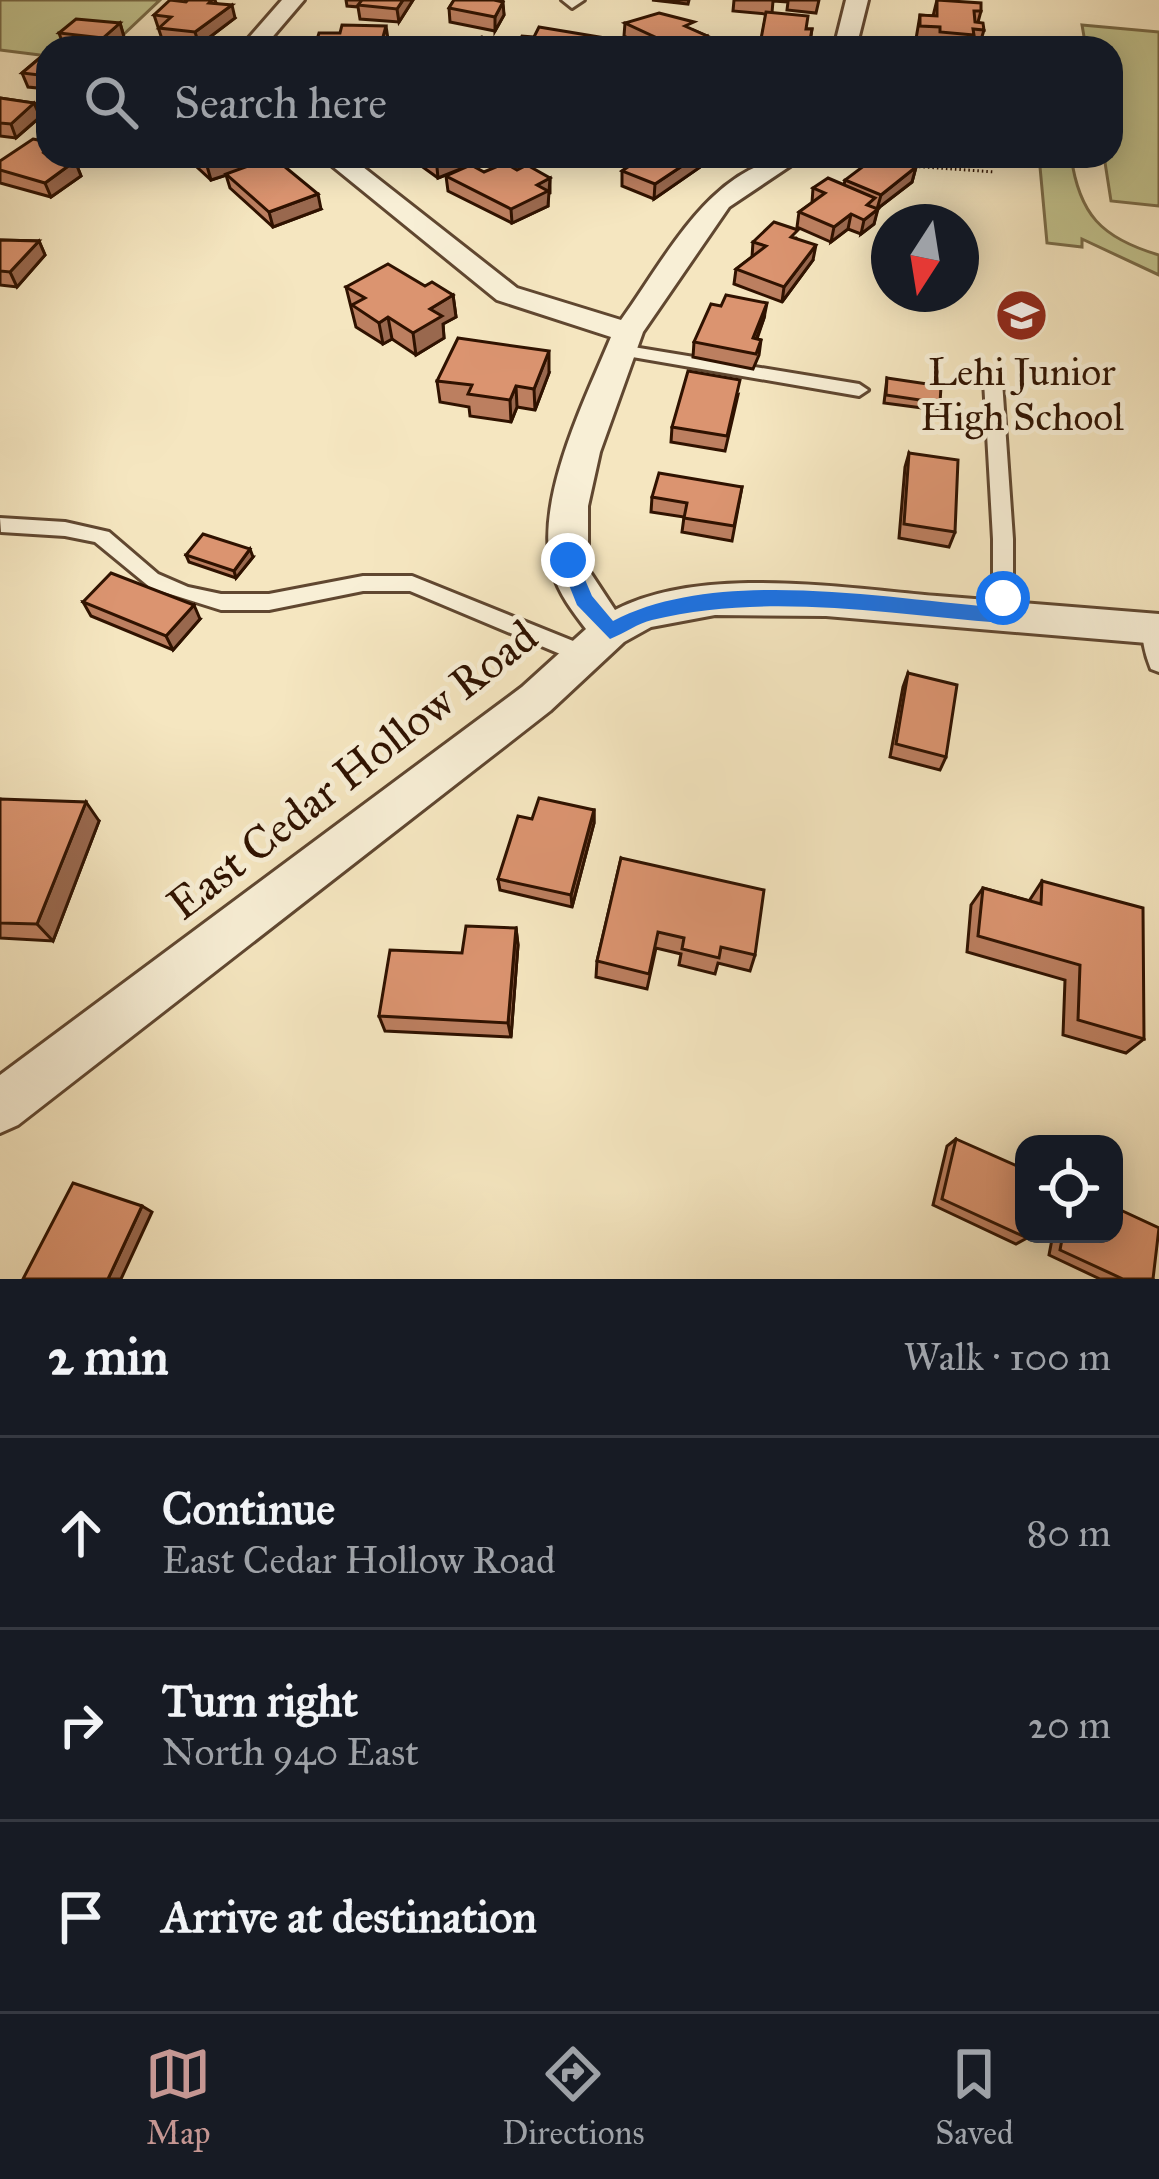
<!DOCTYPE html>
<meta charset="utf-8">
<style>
:root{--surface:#171b24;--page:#242831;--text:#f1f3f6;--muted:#9ea1a6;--line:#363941;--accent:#c59692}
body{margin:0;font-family:"IM FELL Great Primer",serif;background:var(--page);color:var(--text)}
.controls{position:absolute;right:36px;bottom:36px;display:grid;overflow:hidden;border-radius:24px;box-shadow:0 6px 30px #0003}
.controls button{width:108px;height:108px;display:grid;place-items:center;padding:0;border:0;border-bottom:3px solid var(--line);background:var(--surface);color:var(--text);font:60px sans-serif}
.compass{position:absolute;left:871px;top:204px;width:108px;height:108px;border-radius:50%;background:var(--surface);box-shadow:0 6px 30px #0003;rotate:192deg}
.stop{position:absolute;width:36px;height:36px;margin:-27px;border:9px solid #1a73e8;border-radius:50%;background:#fff}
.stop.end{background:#1a73e8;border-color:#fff;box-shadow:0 3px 12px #0008}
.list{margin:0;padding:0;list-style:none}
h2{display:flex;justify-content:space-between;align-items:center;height:156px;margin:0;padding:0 48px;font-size:51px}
h2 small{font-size:39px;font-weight:400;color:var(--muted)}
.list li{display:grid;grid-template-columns:78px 1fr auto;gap:36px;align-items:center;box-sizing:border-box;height:192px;padding:0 48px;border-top:3px solid var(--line)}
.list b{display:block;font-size:45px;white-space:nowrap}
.list p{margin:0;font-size:39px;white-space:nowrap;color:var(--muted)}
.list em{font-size:39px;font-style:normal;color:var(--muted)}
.icon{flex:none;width:66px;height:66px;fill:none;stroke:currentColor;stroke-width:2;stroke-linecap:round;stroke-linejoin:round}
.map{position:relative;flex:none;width:1159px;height:1279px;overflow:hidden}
.search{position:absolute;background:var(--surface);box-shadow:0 6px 30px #0003;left:36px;right:36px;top:36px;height:132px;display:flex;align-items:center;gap:30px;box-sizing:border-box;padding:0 42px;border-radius:36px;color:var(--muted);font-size:45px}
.sheet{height:732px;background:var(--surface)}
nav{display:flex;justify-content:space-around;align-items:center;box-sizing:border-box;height:168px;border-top:3px solid var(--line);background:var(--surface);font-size:33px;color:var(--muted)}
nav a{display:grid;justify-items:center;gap:6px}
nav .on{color:var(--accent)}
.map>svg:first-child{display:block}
.green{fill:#c2c38e;stroke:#786a47;stroke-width:3}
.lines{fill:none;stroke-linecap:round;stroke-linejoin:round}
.lane-casing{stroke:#604730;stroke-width:6}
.street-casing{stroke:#604730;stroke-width:6}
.path{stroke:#2f1200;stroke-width:3;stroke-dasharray:1.5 3;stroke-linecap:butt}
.lane{fill:#f8efd6;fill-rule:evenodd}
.street{fill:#f8efd6;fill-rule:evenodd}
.wall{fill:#bc7f60;stroke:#2f1200;stroke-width:3}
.shaded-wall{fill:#99684e;stroke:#2f1200;stroke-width:3}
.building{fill:#db9470;stroke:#2f1200;stroke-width:3}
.route{fill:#1a73e8}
.labels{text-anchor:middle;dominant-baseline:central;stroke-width:10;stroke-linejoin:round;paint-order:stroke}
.far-poi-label{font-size:39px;fill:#2f1200;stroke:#f8efd6}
.street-label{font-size:45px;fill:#2f1200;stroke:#f8efd6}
</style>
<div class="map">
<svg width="1159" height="1279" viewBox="0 0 1159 1279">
<rect width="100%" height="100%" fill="#f5e6c0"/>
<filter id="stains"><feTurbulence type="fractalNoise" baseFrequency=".00167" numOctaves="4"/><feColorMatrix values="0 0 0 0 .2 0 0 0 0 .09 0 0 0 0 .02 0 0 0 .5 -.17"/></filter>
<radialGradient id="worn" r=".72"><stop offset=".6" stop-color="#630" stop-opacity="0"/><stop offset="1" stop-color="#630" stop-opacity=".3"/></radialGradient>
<g class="green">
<polygon points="0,0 160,0 122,36 81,31 62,48 48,48 48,56 0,50"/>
<polygon points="1082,25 1159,32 1159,206 1111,201 1104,156 1111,156 1111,48 1086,48"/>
<path d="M1039,156H1071C1079,214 1101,238 1159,255V275L1082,239V247L1047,243Z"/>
</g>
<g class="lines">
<defs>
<g id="lane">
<polygon points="621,345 859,384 868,390 859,396 615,354 613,350"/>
<polygon points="993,376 1002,381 1013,539 1013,616 1003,624 993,616 993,539 984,381"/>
<polygon points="0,518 65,522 109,532 158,574 188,587 221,594 269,594 363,576 412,576 593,649 596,655 593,661 577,661 410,591 363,591 269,610 221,610 151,588 95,542 65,536 1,532"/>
<path d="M1152,620L1159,622V672L1151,669C1146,657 1139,634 1145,622Z"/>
</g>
<g id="street">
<polygon points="282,0 304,0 263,48 240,48"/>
<polygon points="562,0 584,0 572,8"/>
<polygon points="846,0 868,0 856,48 834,48"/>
<path d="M320,156H349L517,288L621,320C668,255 715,156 805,156L729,207L643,332L600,452L588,506V569L615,610C702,565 842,588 937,596C1011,602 1085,608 1159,614V644L826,616L715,615L651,627L624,642L550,711L18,1125L0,1133V1075L522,687L586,629C573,612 559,594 553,573C532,504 585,400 611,337L497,300Z"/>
</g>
</defs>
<use href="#lane" class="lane-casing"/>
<use href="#street" class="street-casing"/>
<g class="path">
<polyline points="853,156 879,161"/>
<polyline points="910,166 995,172"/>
</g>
<use href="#lane" class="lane"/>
<use href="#street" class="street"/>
</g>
<g class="wall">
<polygon points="188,0 215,0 216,3 235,18 202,43 203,48 147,48 162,39 154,15"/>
<polygon points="346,0 413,0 399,22 360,19 358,7 347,6"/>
<polygon points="454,0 502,0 504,15 495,31 450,22 449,8"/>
<polygon points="652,0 689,0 688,4"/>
<polygon points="734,0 819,0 816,13 787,10 788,2 773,1 772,13 806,29 812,29 809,48 760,48 766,14 733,11"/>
<polygon points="937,0 981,11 978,22 984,30 980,43 971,42 970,48 963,48 936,46 936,41 916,39 920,15 933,16"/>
<polygon points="120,23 124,37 112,48 64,47 59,33"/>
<polygon points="625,23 693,30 707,36 706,48 649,48 624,36"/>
<polygon points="48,51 48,89 28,87 22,73"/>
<polygon points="0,98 34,103 40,117 16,138 0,136"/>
<polygon points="48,156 61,156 75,161 81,176 51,197 0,183 0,161"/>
<polygon points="185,156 266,156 267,159 321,209 273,227 230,188 226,175 211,180"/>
<polygon points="413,156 483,156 483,160 438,178 413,160"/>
<polygon points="635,156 707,156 706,163 654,199 622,186 622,171 635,162"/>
<polygon points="916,167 912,182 877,209 874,224 861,234 848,229 831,242 797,227 799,212 812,203 813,188 844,185 845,180"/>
<polygon points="517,170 550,178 550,193 548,194 548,206 512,223 448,191 446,176"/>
<polygon points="796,238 813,260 782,302 734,284 736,269 752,257 753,242"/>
<polygon points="0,240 39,241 45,255 17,287 0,285"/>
<polygon points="425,286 453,295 456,317 443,324 444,338 416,355 392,339 383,344 356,327 346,287"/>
<polygon points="764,318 757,339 761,340 759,355 753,369 693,357 694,342"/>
<polygon points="549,373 535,410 517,407 511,422 470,416 469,407 440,402 437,381"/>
<polygon points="887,378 940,403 938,410 884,403"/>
<polygon points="738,395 725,451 671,442 672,427"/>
<polygon points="909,453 955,532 949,547 899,538 905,467"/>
<polygon points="742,487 732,541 682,532 684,517 651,512 652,497"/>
<polygon points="186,555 253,557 236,578 189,562"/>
<polygon points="83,602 200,619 173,650 91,616"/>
<polygon points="908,673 946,757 940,770 890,757 903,687"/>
<polygon points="0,799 99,821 53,941 0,938"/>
<polygon points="594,810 594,823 572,907 500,890 498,879 532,819"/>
<polygon points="621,858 755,955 750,971 718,963 715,974 679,965 681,954 656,948 647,989 596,977 597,961"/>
<polygon points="1042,881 1144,1039 1126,1053 1063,1035 1065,980 967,952 971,905 983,888 1029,901"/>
<polygon points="516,928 518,945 511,1037 385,1031 379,1016 462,953"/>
<polygon points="956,1139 1027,1238 1016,1244 933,1205 947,1146"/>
<polygon points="1053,1234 1114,1234 1153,1279 1100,1279 1049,1255"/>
</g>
<g class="shaded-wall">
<polygon points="403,0 413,0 399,22 397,9"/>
<polygon points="503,2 504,15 495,31 495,17"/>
<polygon points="232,5 235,18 202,43 203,48 200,48 195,32"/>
<polygon points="120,23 124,37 112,48 107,48 103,38"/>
<polygon points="386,26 388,39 386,48 380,48"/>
<polygon points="707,36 706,48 688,48 688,44"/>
<polygon points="677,39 676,48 668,48 668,43"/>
<polygon points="34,103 40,117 16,138 11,124"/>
<polygon points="238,156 266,156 267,162 211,180 207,166"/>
<polygon points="483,156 483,160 438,178 436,157"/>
<polygon points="697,156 707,156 706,163 654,199 655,184"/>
<polygon points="75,161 81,176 51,197 45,183"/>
<polygon points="916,167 912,182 877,209 881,195"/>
<polygon points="550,178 548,206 512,223 511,209 537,185"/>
<polygon points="318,194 321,209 273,227 269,212"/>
<polygon points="878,209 874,224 861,234 864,220"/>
<polygon points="851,214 848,229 831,242 834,227"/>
<polygon points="39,241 45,255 17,287 10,272"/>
<polygon points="816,245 813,260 782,302 784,287"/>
<polygon points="453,295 456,317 443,324 444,338 416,355 413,333 430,309"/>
<polygon points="767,303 764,318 751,353 753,338"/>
<polygon points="388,317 392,339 383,344 379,323"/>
<polygon points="549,351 549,373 535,410 534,389"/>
<polygon points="516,386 517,407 511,422 510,400"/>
<polygon points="250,549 253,557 236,578 234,571"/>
<polygon points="194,605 200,619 173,650 166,636"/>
<polygon points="86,802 99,821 53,941 37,924"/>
<polygon points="594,810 594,823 572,907 571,895"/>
<polygon points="516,928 518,945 511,1037 508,1023"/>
<polygon points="142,1206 152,1212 121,1279 108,1279"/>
</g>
<g class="building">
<polygon points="170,0 186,2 188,0 212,0 209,3 232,5 195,32 159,28 171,17 154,15"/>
<polygon points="362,0 403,0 397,9 358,5"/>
<polygon points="454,0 494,0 503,2 495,17 449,8"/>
<polygon points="937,0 981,3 981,11 974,11 975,22 983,23 984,30 973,29 974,35 940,32 940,27 920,26 920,15 937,16"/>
<polygon points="766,12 808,16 806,29 812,29 809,46 761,39"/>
<polygon points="659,13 694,22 685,26 707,36 688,44 677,39 668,43 625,23"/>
<polygon points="76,19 120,23 103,38 59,33"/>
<polygon points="342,25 386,26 380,48 324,48 325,46 315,46 319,33 340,33"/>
<polygon points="539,27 605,38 601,48 516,48 522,36 534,37"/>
<polygon points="482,37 499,45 493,48 455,48"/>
<polygon points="150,38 202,42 200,48 147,48"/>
<polygon points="48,51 48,76 22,73"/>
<polygon points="0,98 34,103 11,124 0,123"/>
<polygon points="33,139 48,142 48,151 44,153 48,156 75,161 45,183 0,170 0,161"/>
<polygon points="196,156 238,156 207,166"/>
<polygon points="644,156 697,156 655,184 622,171"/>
<polygon points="877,156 887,156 916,167 881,195 845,180"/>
<polygon points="273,157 318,194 269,212 226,174"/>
<polygon points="505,163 517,170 527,165 550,178 537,185 548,191 511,209 446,176 471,165 484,172"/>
<polygon points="828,178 875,198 867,205 878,209 864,220 851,214 834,227 799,212 825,193 813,188"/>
<polygon points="774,222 798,230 791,237 816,245 784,287 736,269 766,246 753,242"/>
<polygon points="0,240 39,241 10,272 0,271"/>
<polygon points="388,264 425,286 432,282 453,295 430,309 442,316 413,333 388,317 379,323 352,305 365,298 346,287"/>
<polygon points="726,295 767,303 753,338 761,340 756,354 694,342 711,304 721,306"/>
<polygon points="458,338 549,351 534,389 516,386 510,400 468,394 472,385 437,381"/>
<polygon points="688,371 740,380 727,436 672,427"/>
<polygon points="887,378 941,386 940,403 886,395"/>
<polygon points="909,453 958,460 955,532 904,524"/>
<polygon points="659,473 742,487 734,526 684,518 687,503 652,497"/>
<polygon points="203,534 250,549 234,571 186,555"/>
<polygon points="111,573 194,605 166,636 83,602"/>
<polygon points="908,673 957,685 946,757 896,744"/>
<polygon points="539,798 594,810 571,895 498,879 518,816 532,819"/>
<polygon points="0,799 86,802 37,924 0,923"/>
<polygon points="621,858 764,890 755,955 721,947 719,958 682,949 684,938 658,932 649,974 597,961"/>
<polygon points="1042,881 1143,908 1144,1039 1078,1020 1080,965 978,936 983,888 1041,904"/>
<polygon points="466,926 516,928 508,1023 379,1016 390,950 462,953"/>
<polygon points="956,1139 1024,1169 1024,1234 1028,1234 1027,1238 942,1199"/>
<polygon points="73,1183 142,1206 108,1279 23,1279"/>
<polygon points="1114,1207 1159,1228 1153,1279 1123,1279 1060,1250 1063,1234 1114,1234"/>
</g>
<path class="route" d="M568,554L575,556L592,596L613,621C716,567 881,598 993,607L996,592L1003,590L1012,598V616L1003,623C888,614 765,592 652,620C638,623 625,633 610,639L577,605L559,560Z"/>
<defs>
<symbol id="school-disc" viewBox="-11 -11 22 22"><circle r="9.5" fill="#8f2418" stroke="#f8efd6"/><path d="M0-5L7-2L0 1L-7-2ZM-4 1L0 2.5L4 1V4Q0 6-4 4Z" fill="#fff"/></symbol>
</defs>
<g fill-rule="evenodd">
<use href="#school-disc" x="992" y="286" width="59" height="59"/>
</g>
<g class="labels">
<g class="far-poi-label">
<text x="1022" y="372">Lehi Junior<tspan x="1022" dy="45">High School</tspan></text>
</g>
<g class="street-label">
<text transform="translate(352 770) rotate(-38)">East Cedar Hollow Road</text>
</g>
</g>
<rect width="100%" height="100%" filter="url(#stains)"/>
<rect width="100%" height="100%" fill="url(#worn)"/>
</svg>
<div class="controls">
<button><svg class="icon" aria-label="locate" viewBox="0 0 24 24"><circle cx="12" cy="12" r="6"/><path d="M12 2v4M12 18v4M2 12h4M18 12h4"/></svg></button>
</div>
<svg class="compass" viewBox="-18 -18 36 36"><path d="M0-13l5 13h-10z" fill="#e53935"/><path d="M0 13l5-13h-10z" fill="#9ea1a6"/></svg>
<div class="stop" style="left:1003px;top:598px"></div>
<div class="stop end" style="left:568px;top:560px"></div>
<div class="search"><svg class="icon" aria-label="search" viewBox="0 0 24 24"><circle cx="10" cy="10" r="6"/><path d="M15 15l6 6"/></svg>Search here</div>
</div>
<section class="sheet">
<h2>2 min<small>Walk · 100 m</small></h2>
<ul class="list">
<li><svg class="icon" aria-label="ahead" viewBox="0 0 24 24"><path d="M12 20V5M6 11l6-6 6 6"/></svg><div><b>Continue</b><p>East Cedar Hollow Road</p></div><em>80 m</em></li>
<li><svg class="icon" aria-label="right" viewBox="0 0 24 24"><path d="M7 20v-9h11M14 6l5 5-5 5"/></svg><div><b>Turn right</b><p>North 940 East</p></div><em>20 m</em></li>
<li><svg class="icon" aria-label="arrive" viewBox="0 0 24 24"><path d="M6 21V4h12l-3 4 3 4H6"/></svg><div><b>Arrive at destination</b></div></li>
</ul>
</section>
<nav>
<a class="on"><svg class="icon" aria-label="map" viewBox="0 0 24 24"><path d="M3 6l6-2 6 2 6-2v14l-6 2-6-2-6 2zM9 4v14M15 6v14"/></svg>Map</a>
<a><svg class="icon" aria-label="directions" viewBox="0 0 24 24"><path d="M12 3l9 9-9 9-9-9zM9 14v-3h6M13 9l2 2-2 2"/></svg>Directions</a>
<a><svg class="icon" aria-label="saved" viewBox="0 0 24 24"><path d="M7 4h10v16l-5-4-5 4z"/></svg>Saved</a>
</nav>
